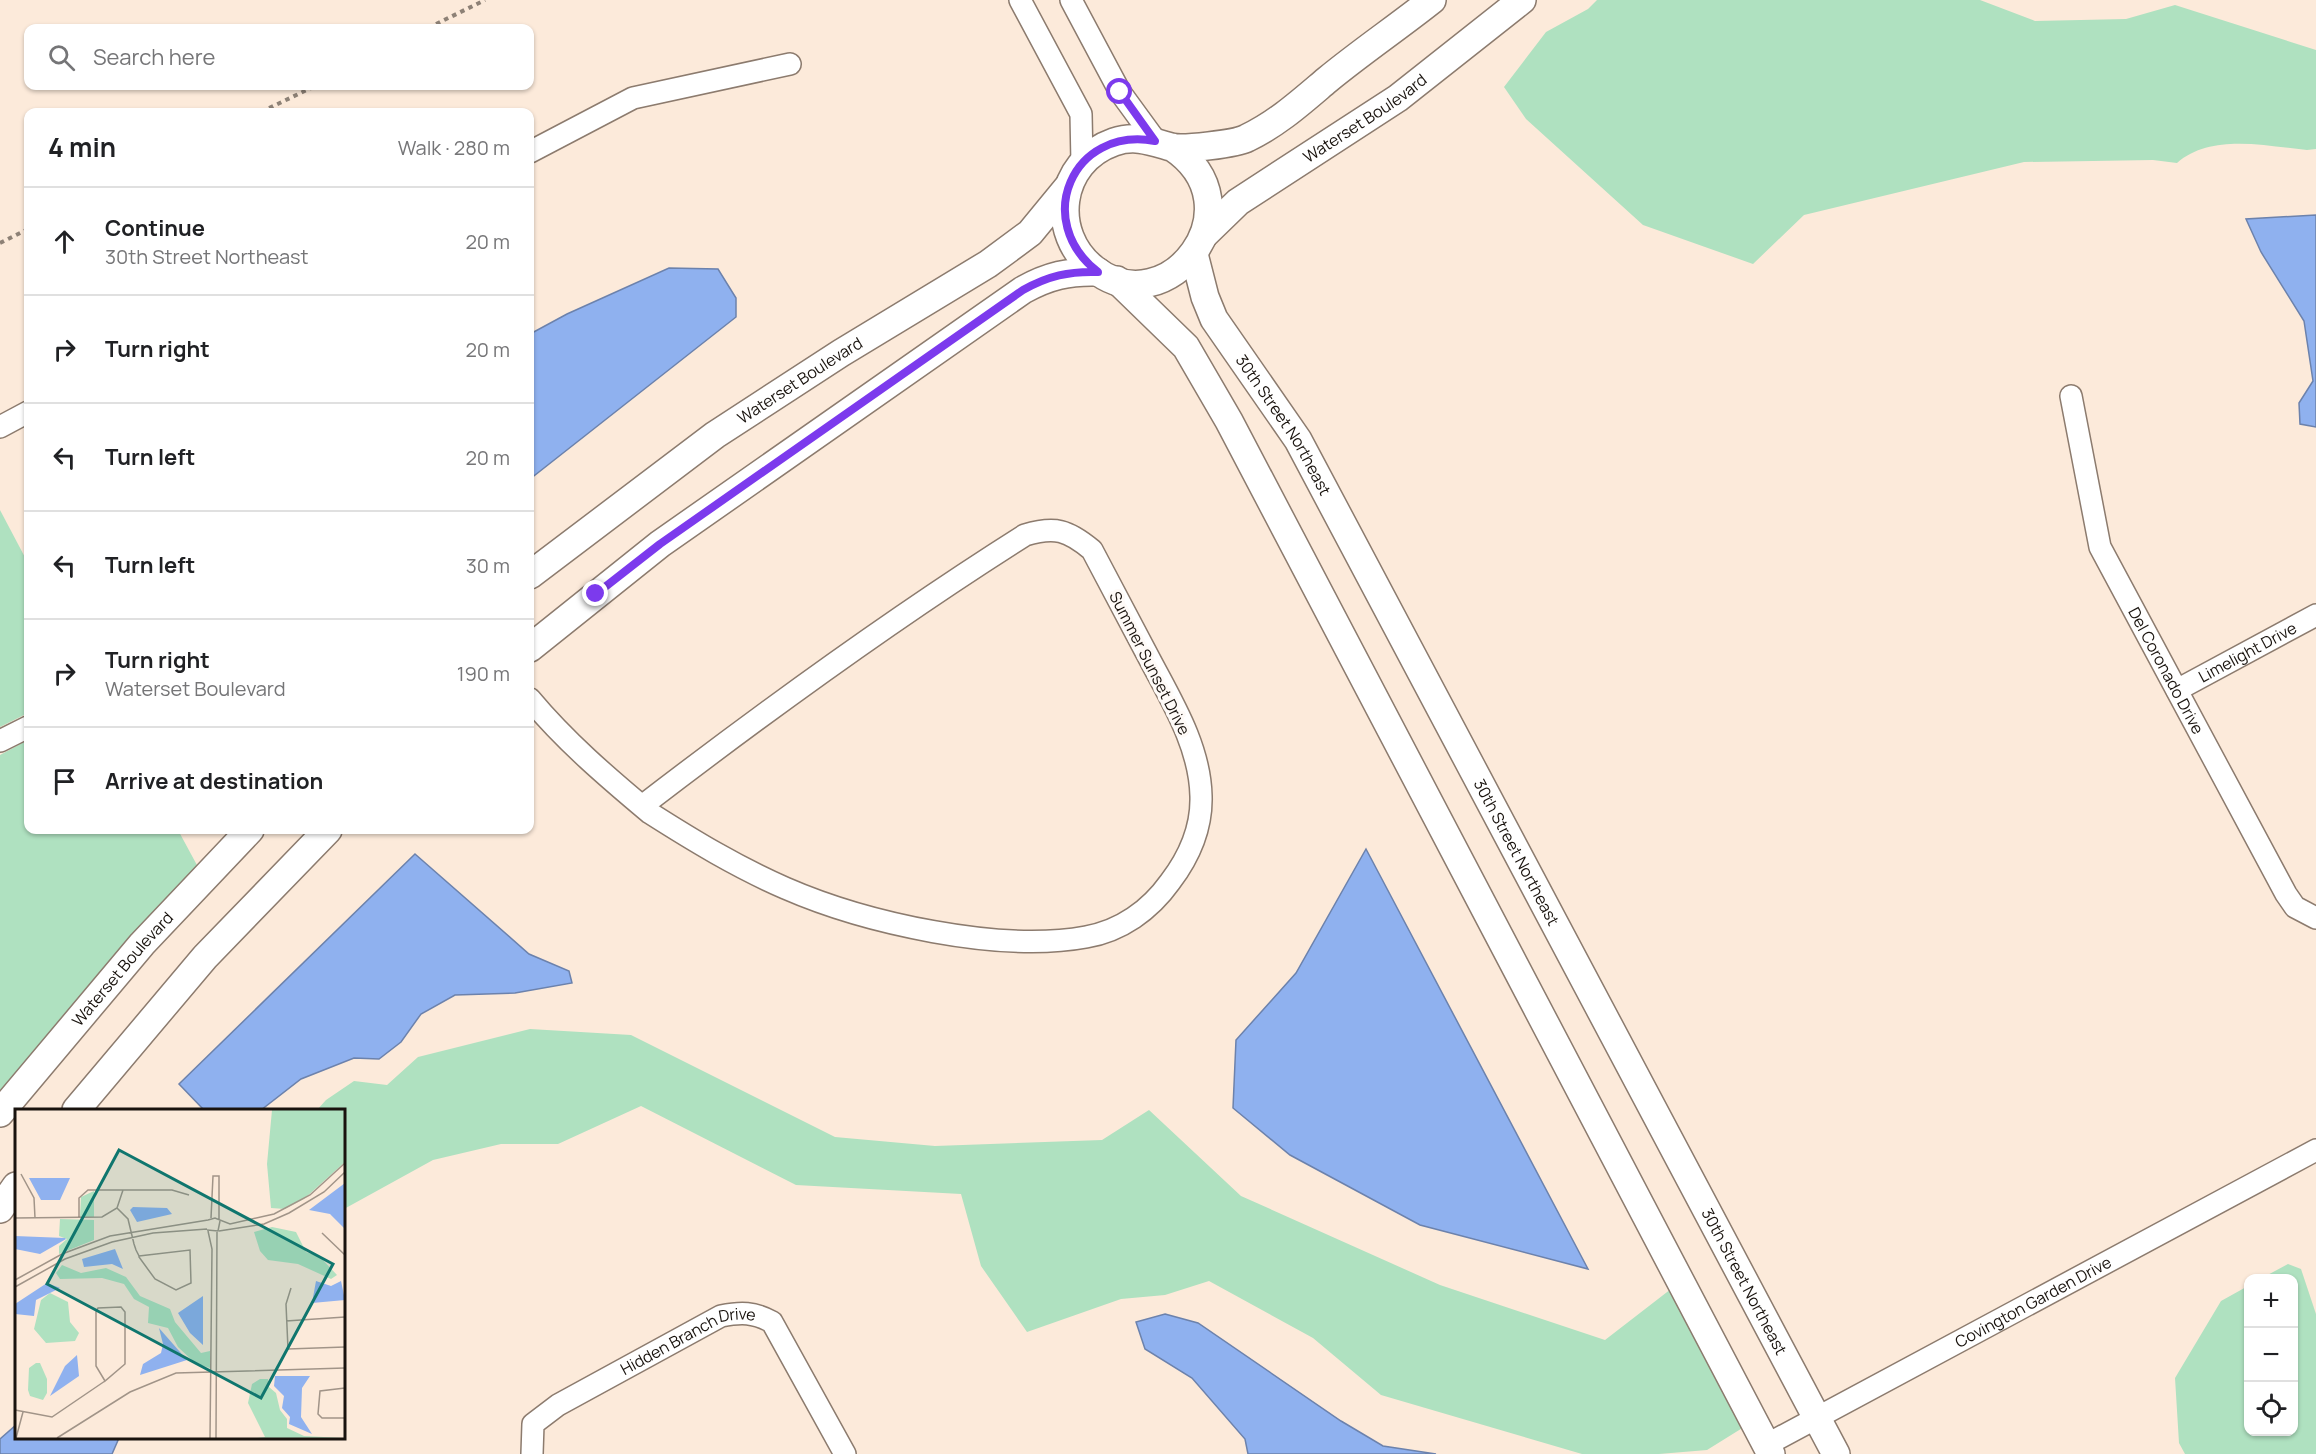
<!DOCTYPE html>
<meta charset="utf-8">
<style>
:root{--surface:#fff;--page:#f6f6f6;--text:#202124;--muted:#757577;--line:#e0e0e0}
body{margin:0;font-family:Manrope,sans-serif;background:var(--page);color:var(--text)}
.controls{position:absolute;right:18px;bottom:18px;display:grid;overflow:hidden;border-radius:12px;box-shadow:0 2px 4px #0004}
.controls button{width:54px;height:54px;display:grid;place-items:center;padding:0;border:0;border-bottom:2px solid var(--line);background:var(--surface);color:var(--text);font:30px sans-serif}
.stop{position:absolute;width:18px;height:18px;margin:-14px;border:4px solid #7c3aed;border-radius:50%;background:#fff}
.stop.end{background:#7c3aed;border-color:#fff;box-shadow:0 2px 6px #0008}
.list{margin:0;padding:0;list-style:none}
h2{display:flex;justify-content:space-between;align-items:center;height:78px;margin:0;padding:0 24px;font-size:26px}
h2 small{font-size:20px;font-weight:400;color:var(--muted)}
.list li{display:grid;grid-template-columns:39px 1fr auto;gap:18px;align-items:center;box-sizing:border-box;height:108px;padding:0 24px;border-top:2px solid var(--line)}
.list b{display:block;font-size:22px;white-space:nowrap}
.list p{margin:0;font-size:20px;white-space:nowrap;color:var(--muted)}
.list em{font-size:20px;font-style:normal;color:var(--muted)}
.icon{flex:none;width:33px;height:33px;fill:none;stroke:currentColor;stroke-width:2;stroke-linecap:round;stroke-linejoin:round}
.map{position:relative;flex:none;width:2316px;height:1454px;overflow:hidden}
.search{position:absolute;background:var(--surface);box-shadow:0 2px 4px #0004;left:24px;top:24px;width:510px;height:66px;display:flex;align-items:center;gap:15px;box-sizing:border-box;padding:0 21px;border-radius:12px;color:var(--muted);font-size:22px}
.panel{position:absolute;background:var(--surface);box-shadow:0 2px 4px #0004;left:24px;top:108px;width:510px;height:726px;border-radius:12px}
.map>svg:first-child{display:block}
.green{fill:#afe1c0}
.water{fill:#8fb1ef;stroke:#6c82ac;stroke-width:1.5}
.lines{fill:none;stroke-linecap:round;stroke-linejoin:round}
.minor-casing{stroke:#8c7b6e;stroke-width:24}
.tertiary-casing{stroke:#8c7b6e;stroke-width:30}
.path{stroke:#8d8176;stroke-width:4;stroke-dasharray:4.5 4.5;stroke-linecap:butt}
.minor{stroke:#fff;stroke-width:21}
.tertiary{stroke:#fff;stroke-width:27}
.route{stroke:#7c3aed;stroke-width:8}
.labels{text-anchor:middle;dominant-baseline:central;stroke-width:6;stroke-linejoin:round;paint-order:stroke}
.street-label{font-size:16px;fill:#19130e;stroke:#fefaf7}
.inset-road{fill:none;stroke:#a19488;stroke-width:1.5}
.view{fill:#0f766e;fill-opacity:0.15;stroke:#0f766e;stroke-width:3}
.inset-edge{fill:none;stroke:#19130e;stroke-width:3}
</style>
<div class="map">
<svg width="2316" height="1454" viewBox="0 0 2316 1454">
<rect width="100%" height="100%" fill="#fceada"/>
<g class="green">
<path d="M1597,0H1980L2035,21L2126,19L2175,5L2316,50V149L2307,150C2265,146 2211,133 2177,163L2153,160L2024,162L1804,215L1753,264L1643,225L1526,119L1504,87L1546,32L1588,9Z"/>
<polygon points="0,510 28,563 28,713 0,727"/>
<polygon points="28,740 28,830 178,830 198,867 0,1094 0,755"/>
<polygon points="530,1029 631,1035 835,1137 935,1146 1102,1140 1149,1110 1241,1196 1440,1285 1605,1340 1671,1289 1744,1427 1707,1450 1659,1454 1582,1454 1381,1395 1313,1338 1209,1281 1165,1295 1121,1299 1027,1332 981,1266 961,1194 796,1185 641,1106 558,1144 501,1144 433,1160 344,1209 344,1110 317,1110 326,1100 354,1081 387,1085 418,1057"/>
<polygon points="2288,1264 2301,1269 2316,1314 2316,1454 2185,1454 2179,1443 2175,1378 2221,1301 2248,1286 2248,1432 2294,1432 2294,1278 2262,1278"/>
</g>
<g class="water">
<polygon points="2316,215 2316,427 2300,424 2299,403 2313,381 2304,321 2261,252 2246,219"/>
<polygon points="669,268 718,269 736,298 736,317 530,479 530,334 567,314"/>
<polygon points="1366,849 1588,1269 1420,1225 1290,1155 1233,1108 1236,1040 1296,973"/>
<polygon points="415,854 529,954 569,971 572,983 515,993 455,995 421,1014 401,1042 379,1059 354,1058 301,1079 261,1110 204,1110 179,1084"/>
<polygon points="1165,1314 1198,1323 1341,1421 1383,1446 1436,1454 1248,1454 1245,1439 1192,1378 1145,1349 1136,1322"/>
<polygon points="16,1425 16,1438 119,1438 112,1454 0,1454 0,1439"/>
</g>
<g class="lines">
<defs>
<g id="minor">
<polyline points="1020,0 1081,114 1082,163"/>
<polyline points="1071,0 1120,92 1155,140"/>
<polyline points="530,152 633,98 790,64"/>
<path id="s1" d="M2071,396L2100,547L2286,894L2295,907L2316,918"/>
<polyline points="0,427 28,412"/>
<path id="s2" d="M2177,690L2316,615"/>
<path d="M530,699C566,742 607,777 650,813C694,841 737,867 785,888C865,923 1000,953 1086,937C1121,931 1150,910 1170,882C1189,857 1202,829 1201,796C1200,746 1171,700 1149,658C1130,622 1111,586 1092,550C1068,530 1055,526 1025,535C892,619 767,710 642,806"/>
<polyline points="0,741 28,727"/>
<path id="s3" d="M1766,1445L2316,1150"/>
<path id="s4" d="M532,1454L533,1424L558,1405L721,1316C741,1312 754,1312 772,1322L845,1454"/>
</g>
<g id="tertiary">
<path d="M1172,147C1261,206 1168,327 1094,269C1049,234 1057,162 1114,142C1135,135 1150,141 1171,147C1182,150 1236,144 1247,138C1278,123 1301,102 1327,80C1361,52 1398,27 1432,0"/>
<path id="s5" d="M1205,234L1238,202L1398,98L1522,0"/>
<path id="s6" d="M1194,254L1205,297L1214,319L1298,440L1836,1454"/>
<polyline points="1117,280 1186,347 1229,421 1771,1454"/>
<path id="s7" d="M530,575L715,435L841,353L988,264L1030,233L1067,188"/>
<path d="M530,648L660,544L1023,290C1048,276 1069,271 1098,272"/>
<polyline points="76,1110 205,957 328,830"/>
<path id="s8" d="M0,1113L142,944L250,830"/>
<polyline points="0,1209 16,1186"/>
</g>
</defs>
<use href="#minor" class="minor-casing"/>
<use href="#tertiary" class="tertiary-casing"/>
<g class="path">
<polyline points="428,28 485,0"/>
<polyline points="261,112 315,86"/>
<polyline points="0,243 28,229"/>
</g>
<use href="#minor" class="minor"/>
<use href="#tertiary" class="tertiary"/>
</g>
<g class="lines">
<path class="route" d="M596,594L660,544L1023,290C1048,276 1069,271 1098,272C1032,221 1072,126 1155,141L1120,92"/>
</g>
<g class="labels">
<g class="street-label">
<text stroke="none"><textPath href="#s5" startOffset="198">Waterset Boulevard</textPath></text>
<text stroke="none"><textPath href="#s7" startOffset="333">Waterset Boulevard</textPath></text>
<text stroke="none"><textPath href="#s6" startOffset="195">30th Street Northeast</textPath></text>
<text stroke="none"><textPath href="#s2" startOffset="80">Limelight Drive</textPath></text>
<text transform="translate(1150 663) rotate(63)">Summer Sunset Drive</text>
<text stroke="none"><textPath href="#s1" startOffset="294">Del Coronado Drive</textPath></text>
<text stroke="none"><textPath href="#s6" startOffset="682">30th Street Northeast</textPath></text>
<text stroke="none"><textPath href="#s8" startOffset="189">Waterset Boulevard</textPath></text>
<text stroke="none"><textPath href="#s6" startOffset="1168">30th Street Northeast</textPath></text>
<text stroke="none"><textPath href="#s3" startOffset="303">Covington Garden Drive</textPath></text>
<text stroke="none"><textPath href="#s4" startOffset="208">Hidden Branch Drive</textPath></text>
</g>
</g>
<g transform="translate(15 1109)">
<rect width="330" height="330" fill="#fceada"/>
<path d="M257,1H330V53L289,90L270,100L256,99L252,55ZM79,82V108H65L66,88ZM45,110L79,111V131L44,145V137L52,130L44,127ZM257,118L281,123L291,143L305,148L322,166L316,170L283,155L253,151L245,142L239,123ZM47,156L66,164L91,159L111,168L125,187L155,200L160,213L186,244L195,242V259L180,254L163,238L153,219L133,214L134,198L119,190L109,175L87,169L45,170L41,164ZM35,184L53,193L55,213L64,224L60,232L31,234L19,220L26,191ZM21,254H25L32,270V284L28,291L15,287L13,281L14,259ZM245,270H253L254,278L261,284L265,301L272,310V319L289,327L328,329H242L250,328L233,294L237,275Z" fill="#afe1c0"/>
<path d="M14,69H55L45,91H26ZM330,74V120L315,105L294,101ZM118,98L152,99L157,105L122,113L115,101ZM0,127L50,129L51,130L25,145L0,140ZM100,140L108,160L97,155L69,158L67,150ZM301,172L316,177L326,172L330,191L297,194ZM32,174L45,179L21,191L19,207L0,205V195ZM188,187V236L175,224L163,204ZM144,219L172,251L125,266L128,255L146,244L148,235ZM62,246L64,267L35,287L50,257ZM260,267H295L287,279L286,308L297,325L274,315L275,308L267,299L269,287L259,277Z" fill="#8fb1ef"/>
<path class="inset-road" d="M6,65L19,89L20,109M102,99L113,110L119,135L121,141L124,147V148L140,170L161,181L176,174L175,141L124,147M0,109L87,108L102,99L108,81M64,109V89L73,81H157L174,86M196,109L198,67H204V110M193,111L200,109L215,115L259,105L295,86L330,54M192,121L203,122L205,112M193,122L197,140L195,329M204,122L249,115L274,104L309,83L330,63M307,124L330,146M0,171L47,145L95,127L193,111M0,178L50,150L97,133L138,124L192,120M276,179L271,195L273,240L330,238M106,198L110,203V255L90,272L81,257V203L83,199ZM271,212L330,208M330,279L305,282L303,305L307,309H330M0,301L37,308L90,272M1,329L8,303M42,329L115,283L161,264L330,259M201,329L202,123"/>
<path class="view" d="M104,41L318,155L246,289L32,175Z"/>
<rect width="330" height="330" class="inset-edge"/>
</g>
</svg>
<div class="controls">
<button>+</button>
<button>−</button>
<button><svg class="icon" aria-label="locate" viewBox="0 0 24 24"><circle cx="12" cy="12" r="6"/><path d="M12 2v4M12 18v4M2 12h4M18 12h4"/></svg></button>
</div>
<div class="stop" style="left:1120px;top:92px"></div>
<div class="stop end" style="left:596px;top:594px"></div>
<div class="search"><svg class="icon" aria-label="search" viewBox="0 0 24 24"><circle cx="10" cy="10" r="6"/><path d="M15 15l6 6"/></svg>Search here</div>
<section class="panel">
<h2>4 min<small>Walk · 280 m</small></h2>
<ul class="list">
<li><svg class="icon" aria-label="ahead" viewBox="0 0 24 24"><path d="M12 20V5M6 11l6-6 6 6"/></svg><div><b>Continue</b><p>30th Street Northeast</p></div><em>20 m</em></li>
<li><svg class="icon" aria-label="right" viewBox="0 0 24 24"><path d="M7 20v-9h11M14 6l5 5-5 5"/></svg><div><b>Turn right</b></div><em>20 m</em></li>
<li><svg class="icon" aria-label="left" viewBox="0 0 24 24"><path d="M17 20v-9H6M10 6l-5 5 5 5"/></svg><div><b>Turn left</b></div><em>20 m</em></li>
<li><svg class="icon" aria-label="left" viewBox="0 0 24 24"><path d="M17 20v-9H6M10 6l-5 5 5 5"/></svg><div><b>Turn left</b></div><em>30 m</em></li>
<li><svg class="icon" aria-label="right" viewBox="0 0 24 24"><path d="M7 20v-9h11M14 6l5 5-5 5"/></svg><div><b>Turn right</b><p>Waterset Boulevard</p></div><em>190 m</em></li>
<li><svg class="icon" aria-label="arrive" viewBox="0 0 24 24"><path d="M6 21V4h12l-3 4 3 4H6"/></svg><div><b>Arrive at destination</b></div></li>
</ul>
</section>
</div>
